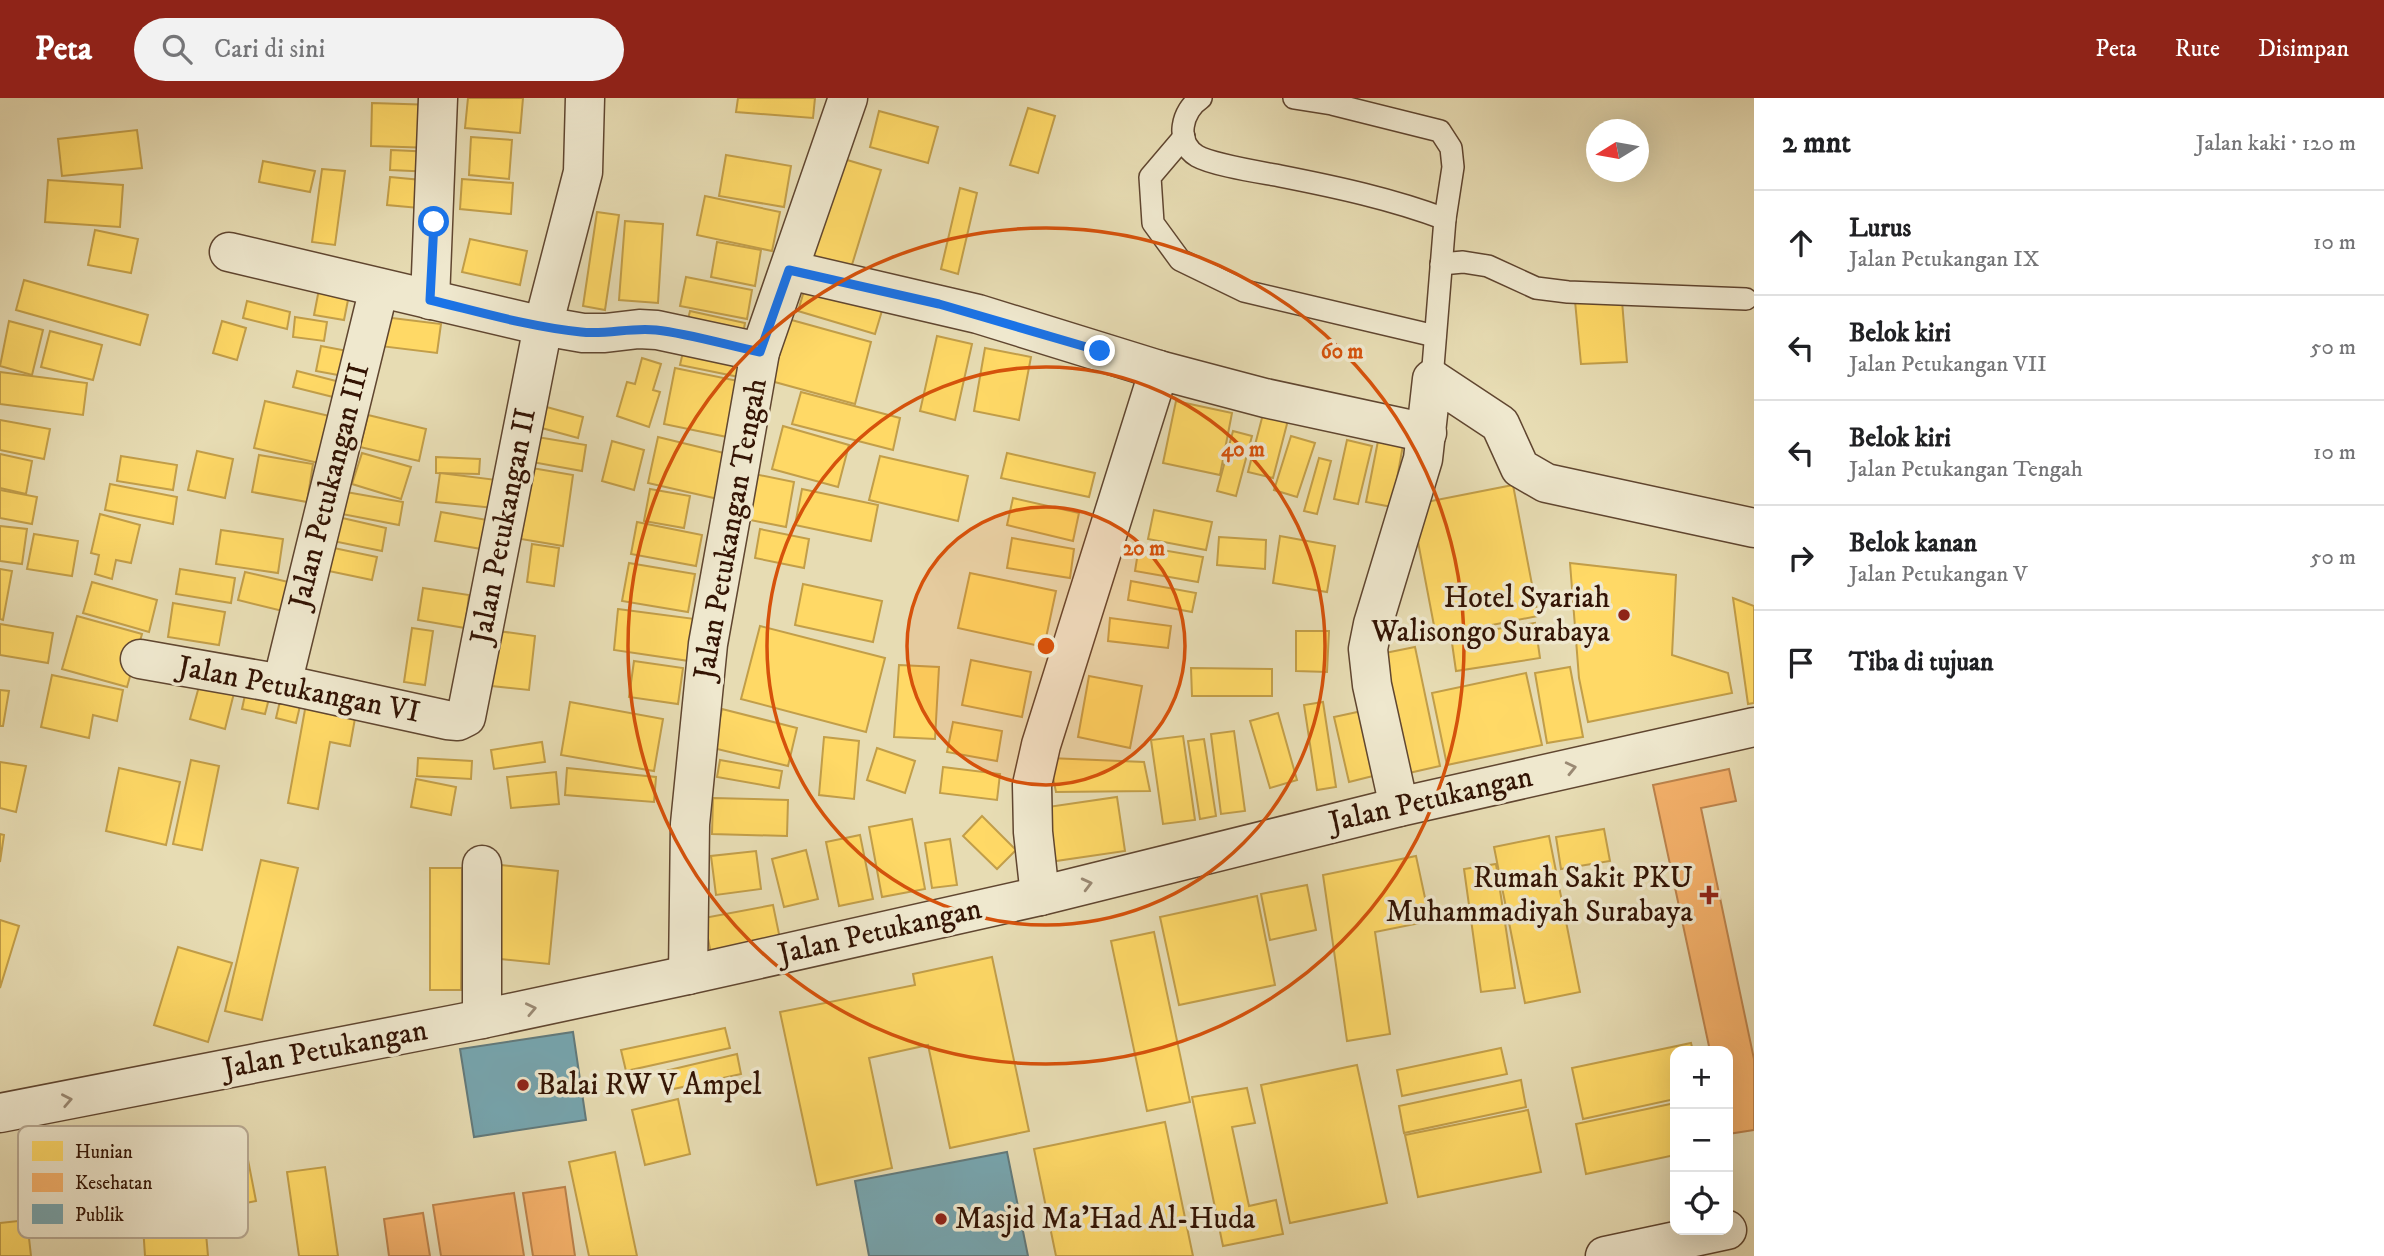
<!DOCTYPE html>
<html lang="id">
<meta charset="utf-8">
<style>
:root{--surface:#fff;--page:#f2f2f2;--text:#202124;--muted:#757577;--line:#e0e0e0;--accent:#8f2418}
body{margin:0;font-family:"IM FELL DW Pica",serif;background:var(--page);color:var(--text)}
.controls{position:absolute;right:21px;bottom:21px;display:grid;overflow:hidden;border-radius:14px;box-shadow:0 7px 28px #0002}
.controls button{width:63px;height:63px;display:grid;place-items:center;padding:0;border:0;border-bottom:2px solid var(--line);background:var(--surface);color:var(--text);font:35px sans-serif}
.compass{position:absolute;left:1586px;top:21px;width:63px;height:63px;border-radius:50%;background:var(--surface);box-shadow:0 7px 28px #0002;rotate:259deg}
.stop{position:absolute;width:21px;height:21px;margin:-16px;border:5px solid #1a73e8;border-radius:50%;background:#fff}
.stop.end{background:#1a73e8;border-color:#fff;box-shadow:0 2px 7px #0008}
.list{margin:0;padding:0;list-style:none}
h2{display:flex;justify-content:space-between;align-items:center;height:91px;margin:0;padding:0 28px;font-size:30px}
h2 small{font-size:23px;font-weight:400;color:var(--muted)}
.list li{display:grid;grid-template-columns:46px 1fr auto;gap:21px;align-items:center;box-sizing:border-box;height:105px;padding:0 28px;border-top:2px solid var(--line)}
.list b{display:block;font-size:26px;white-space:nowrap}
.list p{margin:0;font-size:23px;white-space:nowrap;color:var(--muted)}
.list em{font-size:23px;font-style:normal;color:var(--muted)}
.icon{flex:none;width:38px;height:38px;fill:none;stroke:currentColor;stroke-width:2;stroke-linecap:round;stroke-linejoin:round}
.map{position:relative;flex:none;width:1754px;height:1158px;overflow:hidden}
header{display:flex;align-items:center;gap:42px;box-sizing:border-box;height:98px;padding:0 35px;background:var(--accent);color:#fff}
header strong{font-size:33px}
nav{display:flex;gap:38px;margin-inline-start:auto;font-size:24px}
.search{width:490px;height:63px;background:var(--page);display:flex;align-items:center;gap:18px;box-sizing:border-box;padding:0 24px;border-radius:38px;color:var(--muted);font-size:26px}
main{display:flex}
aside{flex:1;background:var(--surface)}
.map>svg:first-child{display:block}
.homes{fill:#ffd966;stroke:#c29e49;stroke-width:2}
.health{fill:#f6b26b;stroke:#bc834c;stroke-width:2}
.public{fill:#76a5af;stroke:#627a7c;stroke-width:2}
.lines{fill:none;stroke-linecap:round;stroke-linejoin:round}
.service-casing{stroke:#604630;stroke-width:24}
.minor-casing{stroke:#604630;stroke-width:41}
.tertiary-casing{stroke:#604630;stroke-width:41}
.service{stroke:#efe8ce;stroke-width:21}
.minor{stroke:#efe8ce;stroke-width:38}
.tertiary{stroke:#efe8ce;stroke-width:38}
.oneway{stroke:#9a8973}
.route{stroke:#1a73e8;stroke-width:9}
.ring{fill:none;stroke:#d6520b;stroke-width:3.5}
.poi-dot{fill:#8f2418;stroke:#efe8ce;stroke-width:2.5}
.labels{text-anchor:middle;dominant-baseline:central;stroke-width:7;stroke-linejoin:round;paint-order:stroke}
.street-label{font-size:30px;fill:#331404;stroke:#efe8ce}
.poi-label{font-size:30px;fill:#331404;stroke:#efe8ce;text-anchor:end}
.key{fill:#efe8ce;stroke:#b7a891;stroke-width:2}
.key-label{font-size:19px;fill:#331404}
.centre{fill:#d6520b;stroke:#efe8ce;stroke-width:3.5}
.ring-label{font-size:21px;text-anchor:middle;font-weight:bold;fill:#d6520b;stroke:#efe8ce;stroke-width:7;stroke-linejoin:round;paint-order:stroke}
</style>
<header>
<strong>Peta</strong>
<div class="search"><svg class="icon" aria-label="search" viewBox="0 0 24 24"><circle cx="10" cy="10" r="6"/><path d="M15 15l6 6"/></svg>Cari di sini</div>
<nav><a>Peta</a><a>Rute</a><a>Disimpan</a></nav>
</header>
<main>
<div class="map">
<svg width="1754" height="1158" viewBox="0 0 1754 1158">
<rect width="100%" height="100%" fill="#e7dcb3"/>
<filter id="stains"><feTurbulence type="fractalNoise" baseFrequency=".00286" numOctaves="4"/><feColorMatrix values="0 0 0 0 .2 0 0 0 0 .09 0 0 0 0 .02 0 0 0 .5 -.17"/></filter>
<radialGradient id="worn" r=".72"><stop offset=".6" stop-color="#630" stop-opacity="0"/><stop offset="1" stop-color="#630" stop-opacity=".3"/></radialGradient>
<g class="homes">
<polygon points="468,0 523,0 520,35 465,30"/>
<polygon points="738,0 815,0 813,20 736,14"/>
<polygon points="372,5 435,7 434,50 371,48"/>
<polygon points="1028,10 1055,18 1038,75 1010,67"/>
<polygon points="879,13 938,29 928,65 870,49"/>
<polygon points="137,32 142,70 62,78 58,41"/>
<polygon points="471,39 512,42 509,81 469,77"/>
<polygon points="391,52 434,54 434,74 390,72"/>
<polygon points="726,57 791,68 784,109 719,98"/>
<polygon points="837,59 881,72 851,170 807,157"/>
<polygon points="263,63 315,73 310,94 259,84"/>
<polygon points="322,71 345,73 335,147 312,144"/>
<polygon points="390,79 432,83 430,111 387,107"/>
<polygon points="462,81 513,85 511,116 460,111"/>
<polygon points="48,82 123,87 120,129 45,124"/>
<polygon points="960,90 977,95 958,176 941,171"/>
<polygon points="705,98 780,114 772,153 697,137"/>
<polygon points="597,114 619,117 605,212 583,208"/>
<polygon points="625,123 663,126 658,205 619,202"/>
<polygon points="95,132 138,141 131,175 88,167"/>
<polygon points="470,141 527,153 520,187 462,174"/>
<polygon points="717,144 761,152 755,188 711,179"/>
<polygon points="686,179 752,192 747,221 680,208"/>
<polygon points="24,182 148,217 140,247 16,212"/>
<polygon points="807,183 884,206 875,236 798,213"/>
<polygon points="320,186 350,192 344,222 314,217"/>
<polygon points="247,203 290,214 287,231 243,220"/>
<polygon points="1575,203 1622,203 1627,264 1581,266"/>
<polygon points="690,213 745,225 741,247 685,234"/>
<polygon points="295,219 327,224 324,243 293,239"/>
<polygon points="384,219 441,226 437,255 380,248"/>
<polygon points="788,221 871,244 855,306 771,283"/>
<polygon points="9,223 43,232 32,277 0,268"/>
<polygon points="222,223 246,230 237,262 213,255"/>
<polygon points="50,233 102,247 93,282 41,269"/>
<polygon points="937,238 972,246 955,322 920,313"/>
<polygon points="685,245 744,258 739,279 680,267"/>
<polygon points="321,248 353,254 349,279 316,273"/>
<polygon points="985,250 1031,259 1019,322 974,313"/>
<polygon points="642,260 661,266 653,292 660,294 649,329 617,318 627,284 635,286"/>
<polygon points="675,270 738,283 727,339 664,326"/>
<polygon points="297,273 340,284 337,300 293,289"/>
<polygon points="0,274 87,285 83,317 0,306"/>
<polygon points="801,294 900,320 893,352 792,326"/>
<polygon points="265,303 338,320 327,367 254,350"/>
<polygon points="1176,303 1232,315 1220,377 1163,365"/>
<polygon points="543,308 583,319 578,340 538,329"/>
<polygon points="1263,316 1288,322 1273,380 1248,374"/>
<polygon points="368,317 426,331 419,363 360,349"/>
<polygon points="0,322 50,331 44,361 0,352"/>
<polygon points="783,328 849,347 838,389 772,371"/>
<polygon points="1233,333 1252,338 1236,398 1217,393"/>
<polygon points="1291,338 1315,345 1297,399 1274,392"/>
<polygon points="537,339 586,347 582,373 532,364"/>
<polygon points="658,339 728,356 718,401 648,385"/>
<polygon points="1347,342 1372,348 1358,406 1334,401"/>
<polygon points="612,343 644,352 634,392 602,383"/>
<polygon points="1378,343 1403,347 1392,409 1366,404"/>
<polygon points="197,353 233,361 225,400 188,392"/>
<polygon points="362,355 411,369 401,401 352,386"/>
<polygon points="1007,355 1095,375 1089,399 1001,380"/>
<polygon points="0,356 32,363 26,396 0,390"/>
<polygon points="259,357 313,366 307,404 252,394"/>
<polygon points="121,358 177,367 173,392 117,383"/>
<polygon points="880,358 968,378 958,423 869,402"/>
<polygon points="436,359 480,361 479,376 436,375"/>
<polygon points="1319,360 1331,363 1317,416 1304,413"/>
<polygon points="532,370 573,377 563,448 521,441"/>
<polygon points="744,374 794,384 786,429 735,419"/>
<polygon points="440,375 497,382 494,410 436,404"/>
<polygon points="110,386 177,399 173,426 105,412"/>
<polygon points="1513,387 1538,518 1436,538 1411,407"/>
<polygon points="650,391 690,398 684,430 644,423"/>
<polygon points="802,391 878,407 871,443 795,427"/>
<polygon points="0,392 37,399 32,426 0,420"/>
<polygon points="346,394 403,404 399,427 342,416"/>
<polygon points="1013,400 1079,415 1073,443 1007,427"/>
<polygon points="1154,412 1212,424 1206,452 1148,441"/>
<polygon points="441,414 493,423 487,452 435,443"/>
<polygon points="100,416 140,427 131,465 116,462 112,481 95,476 99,457 91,455"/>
<polygon points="338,419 386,430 382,453 333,443"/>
<polygon points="637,424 702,437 696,468 631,456"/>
<polygon points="0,428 27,431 22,466 0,463"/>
<polygon points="760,431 809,441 804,470 755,460"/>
<polygon points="221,432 283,441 278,475 216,466"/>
<polygon points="34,436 78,443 72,478 27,471"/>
<polygon points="1280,438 1335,448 1327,494 1273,485"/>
<polygon points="1219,439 1266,442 1265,471 1217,467"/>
<polygon points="1012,440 1074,451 1070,480 1007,470"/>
<polygon points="532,446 559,450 554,488 527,484"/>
<polygon points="1139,448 1203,459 1198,484 1135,473"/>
<polygon points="329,449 377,459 372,482 324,472"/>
<polygon points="629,465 695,476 688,514 622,503"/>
<polygon points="1570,465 1676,477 1672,557 1728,575 1732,595 1588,624 1579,580"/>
<polygon points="0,471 12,473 3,522 0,521"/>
<polygon points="180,471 235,480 231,505 176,496"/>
<polygon points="245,474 297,486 291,515 238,502"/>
<polygon points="970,475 1056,493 1044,549 958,530"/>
<polygon points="1131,483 1196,495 1192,514 1128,502"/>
<polygon points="92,484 157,502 149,534 83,515"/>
<polygon points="803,486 882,503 873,544 795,527"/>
<polygon points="423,490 469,497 465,530 418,522"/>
<polygon points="1733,500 1754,508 1754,605 1748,606"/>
<polygon points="173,505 225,514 219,547 168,539"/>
<polygon points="618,511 695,521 689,563 614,552"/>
<polygon points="77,518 142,536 127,589 62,571"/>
<polygon points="1110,520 1171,528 1168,550 1108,543"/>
<polygon points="1535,525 1540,560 1456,573 1451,538"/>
<polygon points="0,526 53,535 48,565 0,557"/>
<polygon points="760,528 885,560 866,634 741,601"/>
<polygon points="412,530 433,533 425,587 404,584"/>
<polygon points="498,533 535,538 529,592 492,588"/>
<polygon points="1296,533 1329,533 1327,574 1296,573"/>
<polygon points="1415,549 1440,668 1400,677 1375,557"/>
<polygon points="971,562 1031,574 1022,619 962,607"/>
<polygon points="634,563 683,570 678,606 629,599"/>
<polygon points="899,567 939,569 935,641 894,639"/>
<polygon points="1570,569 1583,639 1547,645 1535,575"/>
<polygon points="1191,570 1272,571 1272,598 1192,598"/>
<polygon points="203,574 237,583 225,631 190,621"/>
<polygon points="1526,575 1542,647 1447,667 1432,595"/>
<polygon points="52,577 123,592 117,623 93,617 89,640 41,629"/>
<polygon points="1089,578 1142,588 1130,650 1078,639"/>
<polygon points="248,583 272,589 265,616 242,611"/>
<polygon points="283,590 303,595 296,625 276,620"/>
<polygon points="0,592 9,593 3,628 0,628"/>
<polygon points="308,595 358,604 350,648 330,644 318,711 288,705"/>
<polygon points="570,604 663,621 654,673 561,657"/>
<polygon points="1323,604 1336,689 1317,692 1304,607"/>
<polygon points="722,611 797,630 788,668 713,650"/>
<polygon points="1362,613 1377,677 1349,684 1334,619"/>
<polygon points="1278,615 1297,682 1270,690 1250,623"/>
<polygon points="953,624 1002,633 997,663 947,654"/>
<polygon points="1234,633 1245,713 1221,716 1211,636"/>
<polygon points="1183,638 1195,722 1163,726 1151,642"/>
<polygon points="824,639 859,643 854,701 819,697"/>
<polygon points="1204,641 1216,718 1200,721 1188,643"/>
<polygon points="542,644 545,664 494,671 491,652"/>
<polygon points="877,650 915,663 905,695 867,682"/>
<polygon points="418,660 472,663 471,681 417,678"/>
<polygon points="1049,660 1144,664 1150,693 1056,694"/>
<polygon points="191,662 219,668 202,752 173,746"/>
<polygon points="720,662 782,673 779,690 717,679"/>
<polygon points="0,664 26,668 16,714 0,710"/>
<polygon points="943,669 1000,676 997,702 940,695"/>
<polygon points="119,670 180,684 166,747 106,733"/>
<polygon points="567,670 656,679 654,704 565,697"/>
<polygon points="556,674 559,706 511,710 507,679"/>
<polygon points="416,681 456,689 451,717 411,709"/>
<polygon points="1117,699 1125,753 1049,764 1041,710"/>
<polygon points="713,700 788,702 787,738 712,736"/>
<polygon points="982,718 1016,752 997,771 963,738"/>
<polygon points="912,721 925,791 882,799 869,729"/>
<polygon points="1604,731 1610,763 1561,771 1556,739"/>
<polygon points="0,736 4,737 0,764"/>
<polygon points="860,737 873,801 839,808 826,744"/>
<polygon points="1549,738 1580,894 1525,905 1494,749"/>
<polygon points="950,741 957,787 932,790 925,745"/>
<polygon points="806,752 818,801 784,809 772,761"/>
<polygon points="756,753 761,791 716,797 711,758"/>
<polygon points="1416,758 1430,823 1375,834 1390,936 1347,943 1323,777"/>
<polygon points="261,762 298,770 262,922 225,913"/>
<polygon points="1496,766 1515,890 1481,894 1464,771"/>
<polygon points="501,767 558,773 549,866 491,860"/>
<polygon points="430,770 462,770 461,892 430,892"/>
<polygon points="1307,787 1316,832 1270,842 1261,796"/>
<polygon points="1257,798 1275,887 1179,907 1160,819"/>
<polygon points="773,807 780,841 711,856 704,820"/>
<polygon points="0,822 19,828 0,890"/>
<polygon points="1154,834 1190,1004 1147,1013 1111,843"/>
<polygon points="178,849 232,865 208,944 154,927"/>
<polygon points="992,859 1029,1033 950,1050 928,947 869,960 892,1070 817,1087 780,914 915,887 913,876"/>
<polygon points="725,930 730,950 626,973 621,952"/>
<polygon points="1691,945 1693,953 1675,953 1675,1001 1583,1021 1572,970"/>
<polygon points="1501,950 1507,976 1402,998 1397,972"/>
<polygon points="737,956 741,976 669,992 665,973"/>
<polygon points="1357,967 1387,1105 1290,1125 1261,987"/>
<polygon points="1521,982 1526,1009 1404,1035 1399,1008"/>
<polygon points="1247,990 1255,1025 1232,1029 1249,1108 1276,1102 1283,1136 1223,1148 1192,999"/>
<polygon points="678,1001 690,1056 645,1067 632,1012"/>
<polygon points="1675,1005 1675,1057 1586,1076 1576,1026"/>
<polygon points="1528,1012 1541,1074 1418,1099 1405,1037"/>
<polygon points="1165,1024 1193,1158 1056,1158 1034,1051"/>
<polygon points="242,1031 256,1103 221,1110 206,1038"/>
<polygon points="615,1054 637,1158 589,1158 569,1064"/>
<polygon points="325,1069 338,1158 299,1158 287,1074"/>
<polygon points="27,1122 31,1158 0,1158 0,1125"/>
<polygon points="205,1124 208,1158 145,1158 143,1128"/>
</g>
<g class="health">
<polygon points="1729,671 1736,703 1701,710 1754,961 1754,1032 1728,1036 1728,953 1710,953 1653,687"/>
<polygon points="565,1089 575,1158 533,1158 523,1095"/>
<polygon points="514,1095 524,1158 441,1158 433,1107"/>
<polygon points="423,1115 430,1158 389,1158 384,1121"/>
</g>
<g class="public">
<polygon points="573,934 586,1022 474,1039 460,951"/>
<polygon points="1007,1054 1028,1158 869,1158 855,1083"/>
</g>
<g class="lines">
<defs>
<g id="service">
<path d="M1201,0C1182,12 1174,44 1197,58C1213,67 1259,74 1280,78C1336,89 1392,101 1445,121"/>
<polyline points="1294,0 1332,6 1440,33 1451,50 1453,69 1445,121 1432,281"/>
<polyline points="1184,39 1150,79 1153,125 1180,162 1244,193 1435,238"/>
<polyline points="1441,166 1463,164 1488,168 1536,190 1568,194 1746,201"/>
</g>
<g id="minor">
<polyline points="229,154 543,228 583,235 605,235 639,231 657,232 760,254"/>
<polyline points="789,172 978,216 1159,272 1265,300 1427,335"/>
<polyline points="430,202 438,0"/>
<polyline points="140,561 282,586 447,622 458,623 466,619 543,228 583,74 585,0"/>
<polyline points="282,586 379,190"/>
<polyline points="1399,709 1372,587 1368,551 1373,526 1423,361 1432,281 1500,326 1520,370 1546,385 1754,430"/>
<polyline points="482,767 482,921"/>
<polyline points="1040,798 1033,734 1032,687 1041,647 1159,272"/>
<polyline points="688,877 690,726 708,546 735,396 760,254 848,0"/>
<polyline points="0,1015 482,921 688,877 1040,798 1399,709 1754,629"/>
</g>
<polyline id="tertiary" points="1605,1158 1727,1132"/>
</defs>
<use href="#service" class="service-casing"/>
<use href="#minor" class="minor-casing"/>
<use href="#tertiary" class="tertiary-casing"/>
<use href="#service" class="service"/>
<use href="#minor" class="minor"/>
<use href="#tertiary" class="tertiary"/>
</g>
<defs><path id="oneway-chevron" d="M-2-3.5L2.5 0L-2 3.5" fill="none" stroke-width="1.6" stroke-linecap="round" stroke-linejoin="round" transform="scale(1.75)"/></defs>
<g class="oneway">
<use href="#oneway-chevron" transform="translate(1571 670) rotate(-13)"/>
<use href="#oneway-chevron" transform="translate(1087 786) rotate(-14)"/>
<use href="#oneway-chevron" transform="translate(531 911) rotate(-12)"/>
<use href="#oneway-chevron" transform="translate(67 1002) rotate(-11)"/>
</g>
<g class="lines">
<path class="route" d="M434,124L430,202C480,214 530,229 581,234C607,237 631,229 656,232C691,236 726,247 760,254L789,172L939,206L1100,253"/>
</g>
<circle cx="1046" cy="548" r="139" fill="#d6520b" fill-opacity=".12"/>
<g class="ring">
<circle cx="1046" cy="548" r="139"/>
<circle cx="1046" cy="548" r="279"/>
<circle cx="1046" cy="548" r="418"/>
</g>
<g class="poi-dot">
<circle cx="1624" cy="517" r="7"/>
<path d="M1705.5 786.5h7v7h7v7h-7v7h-7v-7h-7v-7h7z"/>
<circle cx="523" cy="987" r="7"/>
<circle cx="941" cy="1121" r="7"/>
</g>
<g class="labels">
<g class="street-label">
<text transform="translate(330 388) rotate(-76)">Jalan Petukangan III</text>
<text transform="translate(504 428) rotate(-79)">Jalan Petukangan II</text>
<text transform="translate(731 431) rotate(-80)">Jalan Petukangan Tengah</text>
<text transform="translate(299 592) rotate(11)">Jalan Petukangan VI</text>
<text transform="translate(1431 702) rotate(-13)">Jalan Petukangan</text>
<text transform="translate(880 834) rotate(-13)">Jalan Petukangan</text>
<text transform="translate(325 952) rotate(-11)">Jalan Petukangan</text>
</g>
<g class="poi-label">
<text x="1610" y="500">Hotel Syariah<tspan x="1610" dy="34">Walisongo Surabaya</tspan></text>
<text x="1693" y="780">Rumah Sakit PKU<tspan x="1693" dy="34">Muhammadiyah Surabaya</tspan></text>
<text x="537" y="987" text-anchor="start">Balai RW V Ampel</text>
<text x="955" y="1121" text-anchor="start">Masjid Ma'Had Al-Huda</text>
</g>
</g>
<rect x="18" y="1028" width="230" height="112" rx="10" class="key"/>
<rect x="32" y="1043" width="31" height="20" fill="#ffd966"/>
<rect x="32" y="1075" width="31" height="19" fill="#f6b26b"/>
<rect x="32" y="1106" width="31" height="20" fill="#76a5af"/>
<g class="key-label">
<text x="75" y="1060">Hunian</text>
<text x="75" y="1091">Kesehatan</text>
<text x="75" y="1123">Publik</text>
</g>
<circle cx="1046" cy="548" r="10" class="centre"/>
<g class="ring-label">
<text x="1342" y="260">60 m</text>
<text x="1243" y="358">40 m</text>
<text x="1144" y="457">20 m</text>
</g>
<rect width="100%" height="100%" filter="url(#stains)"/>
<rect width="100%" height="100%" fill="url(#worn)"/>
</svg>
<div class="controls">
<button>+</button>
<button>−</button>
<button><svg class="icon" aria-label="locate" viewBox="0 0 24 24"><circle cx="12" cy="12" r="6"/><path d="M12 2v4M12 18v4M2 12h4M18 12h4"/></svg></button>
</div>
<svg class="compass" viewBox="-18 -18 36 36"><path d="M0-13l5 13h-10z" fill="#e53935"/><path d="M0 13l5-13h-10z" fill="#757577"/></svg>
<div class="stop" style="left:434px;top:124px"></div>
<div class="stop end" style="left:1100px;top:253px"></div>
</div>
<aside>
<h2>2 mnt<small>Jalan kaki · 120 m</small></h2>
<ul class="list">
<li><svg class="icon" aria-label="ahead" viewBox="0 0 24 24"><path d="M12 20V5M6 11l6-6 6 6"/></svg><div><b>Lurus</b><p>Jalan Petukangan IX</p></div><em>10 m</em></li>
<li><svg class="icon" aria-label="left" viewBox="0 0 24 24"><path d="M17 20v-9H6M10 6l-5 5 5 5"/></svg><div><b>Belok kiri</b><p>Jalan Petukangan VII</p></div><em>50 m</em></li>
<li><svg class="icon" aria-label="left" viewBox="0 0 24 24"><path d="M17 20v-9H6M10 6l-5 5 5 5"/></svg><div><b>Belok kiri</b><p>Jalan Petukangan Tengah</p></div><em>10 m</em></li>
<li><svg class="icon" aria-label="right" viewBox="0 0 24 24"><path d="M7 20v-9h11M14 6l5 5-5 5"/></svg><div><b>Belok kanan</b><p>Jalan Petukangan V</p></div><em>50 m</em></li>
<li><svg class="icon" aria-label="arrive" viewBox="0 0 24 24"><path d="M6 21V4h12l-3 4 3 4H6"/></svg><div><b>Tiba di tujuan</b></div></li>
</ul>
</aside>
</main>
